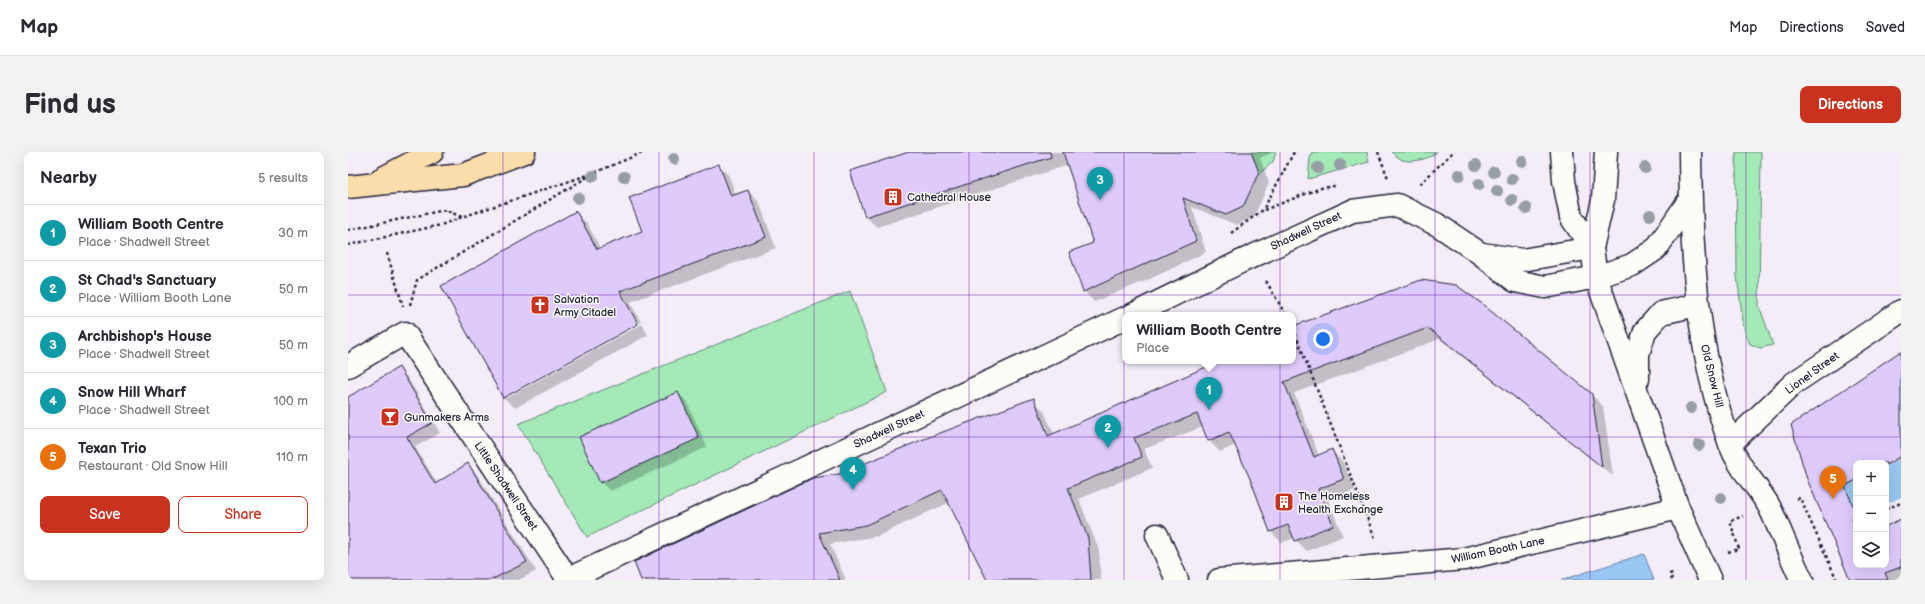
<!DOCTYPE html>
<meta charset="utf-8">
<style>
:root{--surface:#fff;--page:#f2f2f3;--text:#2b2b33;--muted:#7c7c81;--line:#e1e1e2;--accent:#c8321e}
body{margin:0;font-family:"Balsamiq Sans",sans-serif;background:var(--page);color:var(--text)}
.controls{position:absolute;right:12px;bottom:12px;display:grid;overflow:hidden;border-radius:8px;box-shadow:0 4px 16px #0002}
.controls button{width:36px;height:36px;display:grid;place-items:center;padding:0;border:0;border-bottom:1px solid var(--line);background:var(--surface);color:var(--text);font:20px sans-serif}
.you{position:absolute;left:975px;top:187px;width:14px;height:14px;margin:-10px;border:3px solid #fff;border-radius:50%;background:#1a73e8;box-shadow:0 0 0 6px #1a73e833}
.badge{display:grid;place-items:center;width:26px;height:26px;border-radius:50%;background:var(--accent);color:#fff;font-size:13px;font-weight:700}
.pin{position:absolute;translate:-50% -33px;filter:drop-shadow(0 1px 2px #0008)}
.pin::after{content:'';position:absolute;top:21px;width:14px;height:12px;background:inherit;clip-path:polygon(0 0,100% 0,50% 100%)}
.popup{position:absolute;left:774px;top:160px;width:174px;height:52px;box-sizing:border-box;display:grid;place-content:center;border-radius:8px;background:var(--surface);filter:drop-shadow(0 1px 3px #0005);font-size:13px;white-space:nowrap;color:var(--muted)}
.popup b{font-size:15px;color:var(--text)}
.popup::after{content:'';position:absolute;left:50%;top:100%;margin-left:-8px;border:8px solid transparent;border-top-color:var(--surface)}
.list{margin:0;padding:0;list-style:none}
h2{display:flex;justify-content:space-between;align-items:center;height:52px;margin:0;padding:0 16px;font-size:17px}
h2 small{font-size:13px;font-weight:400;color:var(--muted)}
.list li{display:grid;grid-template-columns:26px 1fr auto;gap:12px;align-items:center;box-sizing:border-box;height:56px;padding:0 16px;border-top:1px solid var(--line)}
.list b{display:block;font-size:15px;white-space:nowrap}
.list p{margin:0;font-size:13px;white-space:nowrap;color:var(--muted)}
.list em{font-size:13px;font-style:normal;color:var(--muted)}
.actions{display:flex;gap:8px;padding:12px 16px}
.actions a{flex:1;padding:9px 0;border:1px solid var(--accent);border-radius:8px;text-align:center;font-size:14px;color:var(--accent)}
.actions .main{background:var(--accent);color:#fff}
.icon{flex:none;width:22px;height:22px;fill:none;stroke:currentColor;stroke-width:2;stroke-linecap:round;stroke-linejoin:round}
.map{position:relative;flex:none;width:1553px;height:428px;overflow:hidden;border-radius:8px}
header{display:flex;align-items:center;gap:24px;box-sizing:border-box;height:56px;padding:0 20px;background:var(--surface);border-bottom:1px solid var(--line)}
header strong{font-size:19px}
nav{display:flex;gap:22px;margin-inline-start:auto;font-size:14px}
.intro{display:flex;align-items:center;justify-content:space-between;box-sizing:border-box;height:96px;padding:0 24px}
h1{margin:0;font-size:28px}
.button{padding:10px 18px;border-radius:8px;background:var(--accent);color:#fff;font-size:14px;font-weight:700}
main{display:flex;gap:24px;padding:0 24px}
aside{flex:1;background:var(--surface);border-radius:8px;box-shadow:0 4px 16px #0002}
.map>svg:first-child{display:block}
.green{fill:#a3eab7;stroke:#628679}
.water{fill:#99c6f3;stroke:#6984a9}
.shadow{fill:#0003}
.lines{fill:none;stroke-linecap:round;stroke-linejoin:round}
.canal{stroke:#99c6f3;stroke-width:35}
.building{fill:#decbfc;stroke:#22223b}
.street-casing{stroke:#22223b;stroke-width:25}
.secondary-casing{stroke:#22223b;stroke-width:25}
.highway-casing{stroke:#22223b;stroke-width:25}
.path{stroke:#22223b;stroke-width:2.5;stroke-dasharray:3 3;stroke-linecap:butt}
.street{stroke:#fdfcf7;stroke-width:22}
.secondary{stroke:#fdfcf7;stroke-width:22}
.highway{stroke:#fbddab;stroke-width:22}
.tree{fill:#969ea4}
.grid{fill:none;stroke:#7b2cbf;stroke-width:1;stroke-opacity:0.55}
.labels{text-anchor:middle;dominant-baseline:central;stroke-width:3;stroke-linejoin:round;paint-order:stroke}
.poi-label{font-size:11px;fill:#22223b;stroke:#fdfcf7;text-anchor:start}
.street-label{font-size:11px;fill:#22223b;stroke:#fdfcf7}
</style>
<header>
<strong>Map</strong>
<nav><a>Map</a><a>Directions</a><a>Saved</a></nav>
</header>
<div class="intro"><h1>Find us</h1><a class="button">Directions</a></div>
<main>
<aside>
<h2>Nearby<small>5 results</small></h2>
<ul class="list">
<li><span class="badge" style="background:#0f9aa8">1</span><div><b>William Booth Centre</b><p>Place · Shadwell Street</p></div><em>30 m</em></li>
<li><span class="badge" style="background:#0f9aa8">2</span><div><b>St Chad's Sanctuary</b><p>Place · William Booth Lane</p></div><em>50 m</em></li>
<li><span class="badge" style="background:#0f9aa8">3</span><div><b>Archbishop's House</b><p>Place · Shadwell Street</p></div><em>50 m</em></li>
<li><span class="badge" style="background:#0f9aa8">4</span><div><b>Snow Hill Wharf</b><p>Place · Shadwell Street</p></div><em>100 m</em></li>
<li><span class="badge" style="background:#e8710a">5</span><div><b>Texan Trio</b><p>Restaurant · Old Snow Hill</p></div><em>110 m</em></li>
</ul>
<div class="actions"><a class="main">Save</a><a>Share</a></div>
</aside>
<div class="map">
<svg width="1553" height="428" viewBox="0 0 1553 428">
<rect width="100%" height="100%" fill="#f4edf8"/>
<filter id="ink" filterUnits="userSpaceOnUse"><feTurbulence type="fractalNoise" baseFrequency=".025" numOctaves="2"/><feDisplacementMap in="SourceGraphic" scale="8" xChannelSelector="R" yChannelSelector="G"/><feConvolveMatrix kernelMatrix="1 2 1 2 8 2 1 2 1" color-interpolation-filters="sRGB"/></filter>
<g filter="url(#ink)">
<g class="green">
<polygon points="903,0 928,0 925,10 911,22"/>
<polygon points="964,0 1019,0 1021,10 960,27 962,6"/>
<path d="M1043,0H1089C1081,7 1065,11 1054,8C1051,6 1046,2 1043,0Z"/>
<polygon points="1388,0 1413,0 1411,153 1425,193 1412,196 1402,192 1396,177 1389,125"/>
<polygon points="502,139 539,240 239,385 170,272"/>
</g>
<polygon class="water" points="1296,402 1306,428 1213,428"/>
<g class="shadow">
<polygon points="564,0 922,0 923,1 912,6 921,31 906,65 889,73 844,55 858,100 804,126 746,150 736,139 746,92 720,13 529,75 518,65"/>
<polygon points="371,13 381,24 388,43 400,39 411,50 428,96 282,150 293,170 158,244 158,246 294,172 300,183 167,256 156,246 94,134 228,61 239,71 252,96 295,80"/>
<polygon points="1073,129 1243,242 1255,254 1265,324 1092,187 946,241 971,304 984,299 995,310 1007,338 980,348 995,384 959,399 946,386 934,391 923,380 905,331 888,293 872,300 860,288 855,275 796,297 804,316 731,347 751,398 753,428 640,428 602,350 530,384 482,392 498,428 294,428 491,323 685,248 696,259 706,282 874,209 945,209 945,178"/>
<polygon points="1553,200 1553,320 1538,328 1538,311 1508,311 1507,344 1508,413 1538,413 1538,375 1553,368 1553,428 1504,428 1460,328"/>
<polygon points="51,216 60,226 92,281 67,295 89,331 120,312 129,322 188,419 171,428 0,428 0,246"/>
<polygon points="330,241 339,250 359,295 262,339 253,330"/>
</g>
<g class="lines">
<g class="canal">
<polyline points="1538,333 1553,326"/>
<polyline points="1495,352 1508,346"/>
</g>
</g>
<g class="building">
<polygon points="561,0 702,0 703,5 517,65 502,19"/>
<polygon points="715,0 903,0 911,20 895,55 878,63 835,46 848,89 735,140 721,100 745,91"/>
<polygon points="371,12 383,44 400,38 418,85 272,139 290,172 155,246 93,134 228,59 249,97 294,79 281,46"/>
<polygon points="1073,128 1108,133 1133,151 1244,242 1254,315 1080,176 936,230 966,305 984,297 996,327 970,337 985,373 947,389 940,373 922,380 904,331 881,280 860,289 849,262 786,286 794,305 720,336 740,386 743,428 639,428 594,338 518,373 471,381 492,428 293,428 286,410 465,326 491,322 576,287 686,246 700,284 872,209 945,209 945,174"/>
<polygon points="1553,199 1553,304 1538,313 1538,311 1508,311 1508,328 1497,334 1508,361 1508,413 1538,413 1538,374 1553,367 1553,415 1537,421 1540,428 1502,428 1459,327 1443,273"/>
<polygon points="51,215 84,271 59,285 87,332 120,311 179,410 143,428 0,428 0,245"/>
<polygon points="330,240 351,286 252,331 231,285"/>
</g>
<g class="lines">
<defs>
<g id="street">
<polyline points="1134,102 1174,108 1244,96"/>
<polyline points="784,163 892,110 1004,59 1049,53 1090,73 1133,102 1167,129 1197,135 1248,125"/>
<polyline points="0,214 57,181 220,427"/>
<polyline points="1382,292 1446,231 1553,159"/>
<polyline points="809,383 829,428"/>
<polyline points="218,428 777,166"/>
<polyline points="871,428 1116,407 1330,356"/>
</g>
<g id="secondary">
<polyline points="1214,0 1216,29 1223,65 1244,96"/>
<polyline points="1258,0 1255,48 1244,96 1248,125 1330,356 1362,428"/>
<path d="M1342,0C1343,99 1348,198 1382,292C1391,317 1410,334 1422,356C1433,380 1442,404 1454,428"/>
<polyline points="1248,125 1284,113 1308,97 1342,47"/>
<polyline points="1290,227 1290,202 1297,179 1313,161 1349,153"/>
</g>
<g id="highway">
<polyline points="33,27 84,0"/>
<polyline points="0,35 115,23 176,0"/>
</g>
</defs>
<use href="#street" class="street-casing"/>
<use href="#secondary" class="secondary-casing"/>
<use href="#highway" class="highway-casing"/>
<g class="path">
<polyline points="1030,0 1040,26"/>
<polyline points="1072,32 1105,0"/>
<polyline points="916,58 973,36 987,34"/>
<polyline points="0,78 97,58 114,65"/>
<polyline points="883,81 915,58 946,0"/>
<polyline points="0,93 93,73 114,65 246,21 296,0"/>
<polyline points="39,101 55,154"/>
<polyline points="918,129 938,163"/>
<polyline points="62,153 69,128 241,24"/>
<polyline points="945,176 1027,386"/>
<polyline points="1449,347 1452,346 1489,428"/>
<polyline points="1538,357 1553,351"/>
<polyline points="1503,367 1508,366"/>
<polyline points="1380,400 1391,397 1382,369 1395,364"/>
<polyline points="1324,428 1322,422 1327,420"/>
</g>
<use href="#street" class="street"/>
<use href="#secondary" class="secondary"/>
<use href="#highway" class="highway"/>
</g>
<g class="tree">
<circle cx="326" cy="7" r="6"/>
<circle cx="1174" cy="9" r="6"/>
<circle cx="992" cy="13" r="6"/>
<circle cx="1128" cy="13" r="6"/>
<circle cx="970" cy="16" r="6"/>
<circle cx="1297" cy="16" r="6"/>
<circle cx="1146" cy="20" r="6"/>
<circle cx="1111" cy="23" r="6"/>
<circle cx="245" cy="24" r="6"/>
<circle cx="276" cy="25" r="6"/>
<circle cx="1164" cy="27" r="6"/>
<circle cx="1131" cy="32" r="6"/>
<circle cx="1149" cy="39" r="6"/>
<circle cx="230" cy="46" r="6"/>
<circle cx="1164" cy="48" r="6"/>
<circle cx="1178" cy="56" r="6"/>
<circle cx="1302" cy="63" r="6"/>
<circle cx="1343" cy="256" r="6"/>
<circle cx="1351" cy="293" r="6"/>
<circle cx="1373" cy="346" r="6"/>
</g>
</g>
<path class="grid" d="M155,0V428M311,0V428M466,0V428M621,0V428M776,0V428M932,0V428M1087,0V428M1242,0V428M1398,0V428M0,143H1553M0,285H1553"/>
<defs>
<symbol id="building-square" viewBox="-11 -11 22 22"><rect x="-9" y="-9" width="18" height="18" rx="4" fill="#c8321e" stroke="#fdfcf7"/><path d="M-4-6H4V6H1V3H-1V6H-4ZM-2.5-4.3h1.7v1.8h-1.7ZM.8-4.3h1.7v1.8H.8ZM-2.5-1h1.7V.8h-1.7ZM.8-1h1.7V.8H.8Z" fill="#fff"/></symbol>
<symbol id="church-square" viewBox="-11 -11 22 22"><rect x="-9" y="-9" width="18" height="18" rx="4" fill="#c8321e" stroke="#fdfcf7"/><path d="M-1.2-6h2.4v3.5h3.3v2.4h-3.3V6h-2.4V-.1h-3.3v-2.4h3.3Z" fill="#fff"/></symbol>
<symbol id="bar-square" viewBox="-11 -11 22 22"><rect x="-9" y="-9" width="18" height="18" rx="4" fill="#c8321e" stroke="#fdfcf7"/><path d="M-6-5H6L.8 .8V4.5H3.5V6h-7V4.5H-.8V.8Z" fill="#fff"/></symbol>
</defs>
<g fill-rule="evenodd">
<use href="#building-square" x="534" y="34" width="22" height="22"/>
<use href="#church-square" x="181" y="142" width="22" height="22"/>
<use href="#bar-square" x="31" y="254" width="22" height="22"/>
<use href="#building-square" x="925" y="339" width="22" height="22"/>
</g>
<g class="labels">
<g class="poi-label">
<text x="559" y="45">Cathedral House</text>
<text x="206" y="147">Salvation<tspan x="206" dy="13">Army Citadel</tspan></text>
<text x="56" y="265">Gunmakers Arms</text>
<text x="950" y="344">The Homeless<tspan x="950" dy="13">Health Exchange</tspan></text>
</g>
<g class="street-label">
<text transform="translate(958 79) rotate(-25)">Shadwell Street</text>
<text transform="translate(1464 221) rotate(-36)">Lionel Street</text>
<text transform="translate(1364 224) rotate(76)">Old Snow Hill</text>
<text transform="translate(541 277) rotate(-25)">Shadwell Street</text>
<text transform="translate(158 334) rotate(56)">Little Shadwell Street</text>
<text transform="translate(1150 398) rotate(-12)">William Booth Lane</text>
</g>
</g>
</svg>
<div class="controls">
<button>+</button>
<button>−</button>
<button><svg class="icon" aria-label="layers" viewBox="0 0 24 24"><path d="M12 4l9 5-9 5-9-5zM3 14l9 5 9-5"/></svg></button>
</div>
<div class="you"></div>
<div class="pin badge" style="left:861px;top:258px;background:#0f9aa8">1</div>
<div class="popup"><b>William Booth Centre</b>Place</div>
<div class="pin badge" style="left:760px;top:296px;background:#0f9aa8">2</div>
<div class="pin badge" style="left:752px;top:48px;background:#0f9aa8">3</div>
<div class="pin badge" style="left:505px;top:338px;background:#0f9aa8">4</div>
<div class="pin badge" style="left:1485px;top:347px;background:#e8710a">5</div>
</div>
</main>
